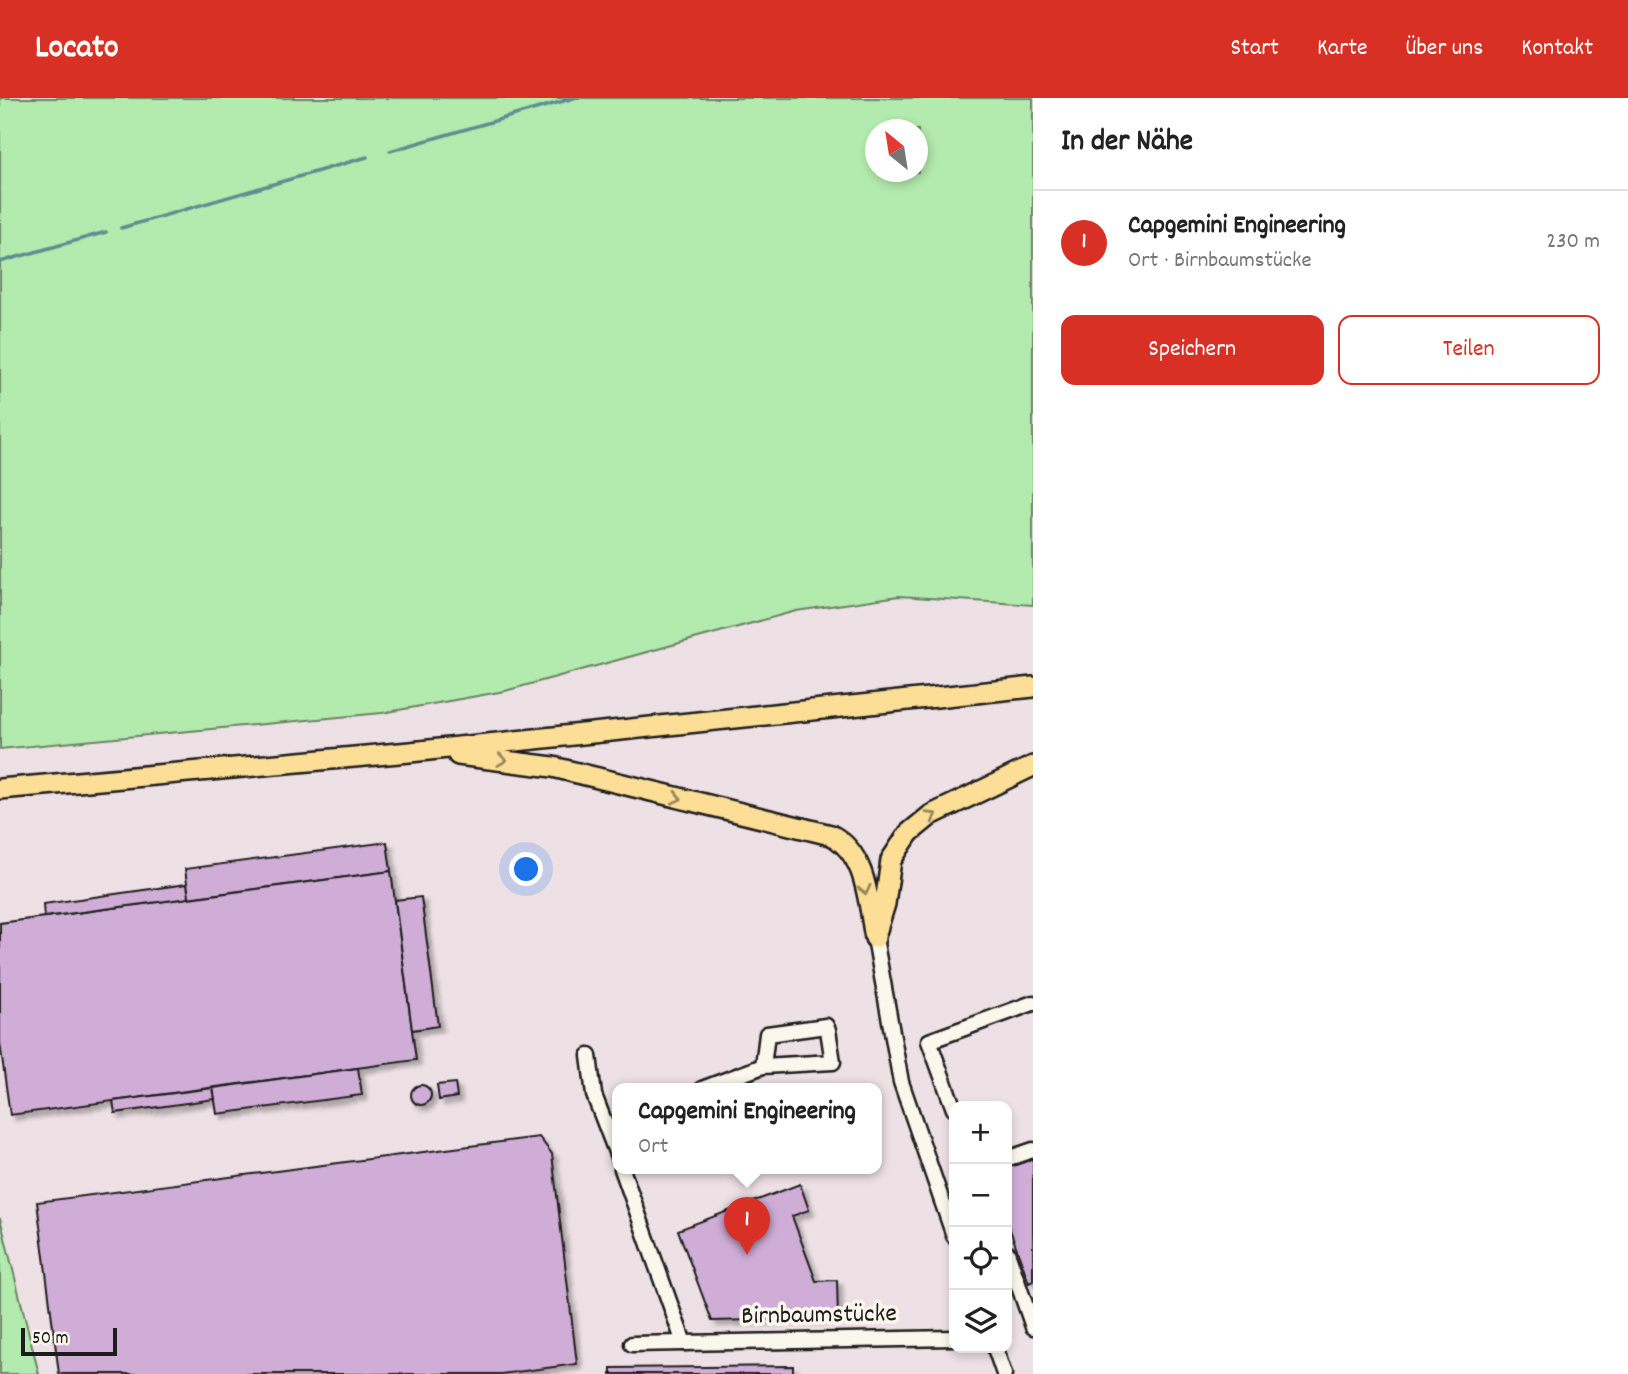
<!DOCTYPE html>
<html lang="de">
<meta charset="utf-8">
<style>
:root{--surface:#fff;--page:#f6f6f6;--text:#222;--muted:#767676;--line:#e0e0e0;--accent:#d93025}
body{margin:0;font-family:Dekko,sans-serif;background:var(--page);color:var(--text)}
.controls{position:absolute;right:21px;bottom:21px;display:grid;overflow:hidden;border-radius:14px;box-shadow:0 4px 10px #0003}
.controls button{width:63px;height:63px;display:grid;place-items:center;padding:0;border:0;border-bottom:2px solid var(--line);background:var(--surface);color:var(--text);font:35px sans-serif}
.compass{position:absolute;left:865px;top:21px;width:63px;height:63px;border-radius:50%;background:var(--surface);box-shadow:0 4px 10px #0003;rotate:330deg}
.scale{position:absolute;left:21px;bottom:18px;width:96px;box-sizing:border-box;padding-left:7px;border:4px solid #1c1c1c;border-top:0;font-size:19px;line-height:24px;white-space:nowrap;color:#1c1c1c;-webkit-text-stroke:5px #fbf7ec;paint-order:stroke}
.you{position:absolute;left:527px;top:772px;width:24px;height:24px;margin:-18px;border:5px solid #fff;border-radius:50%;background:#1a73e8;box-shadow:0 0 0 10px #1a73e833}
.badge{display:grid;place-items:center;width:46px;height:46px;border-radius:50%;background:var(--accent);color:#fff;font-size:23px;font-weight:700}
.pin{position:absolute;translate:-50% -58px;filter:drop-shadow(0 2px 4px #0008)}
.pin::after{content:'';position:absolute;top:37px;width:24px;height:21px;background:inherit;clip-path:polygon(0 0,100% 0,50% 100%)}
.popup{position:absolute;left:612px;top:985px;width:270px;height:91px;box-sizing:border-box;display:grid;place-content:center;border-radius:14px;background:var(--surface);filter:drop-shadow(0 2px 5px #0005);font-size:23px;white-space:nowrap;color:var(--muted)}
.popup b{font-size:26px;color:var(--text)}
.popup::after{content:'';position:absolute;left:50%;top:100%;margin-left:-14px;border:14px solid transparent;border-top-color:var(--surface)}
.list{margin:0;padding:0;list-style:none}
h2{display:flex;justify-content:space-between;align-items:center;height:91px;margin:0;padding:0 28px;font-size:30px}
h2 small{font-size:23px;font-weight:400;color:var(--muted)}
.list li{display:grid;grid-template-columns:46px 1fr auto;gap:21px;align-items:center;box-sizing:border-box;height:105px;padding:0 28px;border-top:2px solid var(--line)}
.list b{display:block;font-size:26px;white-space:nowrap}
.list p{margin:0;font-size:23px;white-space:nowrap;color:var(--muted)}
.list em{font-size:23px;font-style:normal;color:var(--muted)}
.actions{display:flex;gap:14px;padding:21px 28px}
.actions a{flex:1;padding:16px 0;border:2px solid var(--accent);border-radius:14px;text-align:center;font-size:24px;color:var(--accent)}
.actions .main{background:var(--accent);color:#fff}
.icon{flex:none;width:38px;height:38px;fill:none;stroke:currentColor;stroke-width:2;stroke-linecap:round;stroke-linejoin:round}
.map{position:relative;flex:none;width:1033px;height:1276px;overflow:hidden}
header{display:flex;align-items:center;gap:42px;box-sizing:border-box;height:98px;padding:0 35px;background:var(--accent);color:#fff}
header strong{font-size:33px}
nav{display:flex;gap:38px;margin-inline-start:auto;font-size:24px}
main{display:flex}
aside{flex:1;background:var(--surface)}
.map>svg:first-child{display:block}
.green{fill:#b3eaad;stroke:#688364;stroke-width:2;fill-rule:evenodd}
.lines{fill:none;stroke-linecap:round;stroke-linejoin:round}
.stream{stroke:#5d8f92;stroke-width:3.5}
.building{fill:#cfadd7;stroke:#1c1c1c;stroke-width:2;filter:url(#shadow)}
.minor-casing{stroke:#1c1c1c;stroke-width:19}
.major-casing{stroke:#1c1c1c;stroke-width:24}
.minor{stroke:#fbf7ec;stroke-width:14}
.major{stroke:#fcde96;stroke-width:19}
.oneway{stroke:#97875f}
.labels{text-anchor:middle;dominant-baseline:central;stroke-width:7;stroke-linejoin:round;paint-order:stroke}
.street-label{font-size:26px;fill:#1c1c1c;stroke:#fbf7ec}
</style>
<header>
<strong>Locato</strong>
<nav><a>Start</a><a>Karte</a><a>Über uns</a><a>Kontakt</a></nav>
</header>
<main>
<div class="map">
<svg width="1033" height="1276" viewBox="0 0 1033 1276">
<defs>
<filter id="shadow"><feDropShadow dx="5" dy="5" stdDeviation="2" flood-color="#0004"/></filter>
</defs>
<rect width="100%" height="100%" fill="#eee1e6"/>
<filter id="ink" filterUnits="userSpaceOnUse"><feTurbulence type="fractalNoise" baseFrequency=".0143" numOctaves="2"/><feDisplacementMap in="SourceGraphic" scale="14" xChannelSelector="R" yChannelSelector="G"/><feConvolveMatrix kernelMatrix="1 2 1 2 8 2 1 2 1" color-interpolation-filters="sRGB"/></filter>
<g filter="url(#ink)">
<g class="green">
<path d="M0,0H1033V507L899,498L796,513L505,593L382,615L0,651ZM876,32H918V74H876Z"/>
<polygon points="0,1120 39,1276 0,1276"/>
</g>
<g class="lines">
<g class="stream">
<polyline points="390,53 574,0"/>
<polyline points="121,130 367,59"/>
<polyline points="0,164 106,134"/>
</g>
</g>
<g class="building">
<polygon points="387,744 391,773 189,800 185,771"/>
<polygon points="391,773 416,962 10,1017 0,945 0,825"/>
<polygon points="187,786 189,800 44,819 43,806"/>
<polygon points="421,799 438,928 412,932 395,802"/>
<polygon points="358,970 362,997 217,1016 213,990"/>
<polygon points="455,985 457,999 439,1002 437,987"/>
<circle cx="421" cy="997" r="10"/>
<polygon points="213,990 215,1001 115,1015 113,1003"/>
<polygon points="539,1039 552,1056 577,1266 501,1276 59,1276 37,1104"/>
<polygon points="1033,1060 1033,1183 1029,1185 1007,1123 1007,1070"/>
<polygon points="800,1086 809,1112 792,1118 816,1183 837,1182 838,1220 712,1223 678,1132"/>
<polygon points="793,1268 793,1276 611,1276 611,1270"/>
</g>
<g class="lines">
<defs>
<g id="minor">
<polyline points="875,840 901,984 954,1138"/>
<polyline points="589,958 594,997 618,1059"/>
<polyline points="702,991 763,968 833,964 828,932 826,928 767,936 763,968"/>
<polyline points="954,1011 929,943 1033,905"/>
<polyline points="1007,1061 1033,1052"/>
<polyline points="622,1071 684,1245 954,1240"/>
<polyline points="1007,1154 1033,1229"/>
<polyline points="632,1246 684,1245"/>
<polyline points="995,1250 1004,1276"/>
</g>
<g id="major">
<path d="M458,657L553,669L831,737C867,756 868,803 875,840"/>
<polyline points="0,691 410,654 1033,589"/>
<polyline points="876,835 885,806 891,762 909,735 931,717 1033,668"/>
</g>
</defs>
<use href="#minor" class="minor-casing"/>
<use href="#major" class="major-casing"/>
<use href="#minor" class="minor"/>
<use href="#major" class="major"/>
</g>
<defs><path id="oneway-chevron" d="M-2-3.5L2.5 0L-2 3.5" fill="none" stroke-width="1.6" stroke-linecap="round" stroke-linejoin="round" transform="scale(1.75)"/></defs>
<g class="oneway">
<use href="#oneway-chevron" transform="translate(502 662) rotate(7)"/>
<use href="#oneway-chevron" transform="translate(677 700) rotate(13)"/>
<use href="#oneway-chevron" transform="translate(932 718) rotate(-31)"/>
<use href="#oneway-chevron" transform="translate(865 792) rotate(77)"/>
</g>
</g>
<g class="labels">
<g class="street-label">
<text transform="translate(819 1218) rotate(-1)">Birnbaumstücke</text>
</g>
</g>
</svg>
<div class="controls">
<button>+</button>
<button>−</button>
<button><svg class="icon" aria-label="locate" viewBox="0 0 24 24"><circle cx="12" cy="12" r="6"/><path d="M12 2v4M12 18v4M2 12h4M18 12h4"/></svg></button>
<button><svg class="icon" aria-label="layers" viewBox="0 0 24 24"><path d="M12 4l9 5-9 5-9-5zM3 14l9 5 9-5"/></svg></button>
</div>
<svg class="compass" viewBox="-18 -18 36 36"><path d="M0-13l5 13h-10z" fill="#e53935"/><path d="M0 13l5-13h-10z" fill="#767676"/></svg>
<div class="scale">50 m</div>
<div class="you"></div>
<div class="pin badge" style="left:747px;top:1157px">1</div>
<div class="popup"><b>Capgemini Engineering</b>Ort</div>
</div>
<aside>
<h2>In der Nähe<small></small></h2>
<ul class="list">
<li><span class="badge">1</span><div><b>Capgemini Engineering</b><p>Ort · Birnbaumstücke</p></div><em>230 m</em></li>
</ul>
<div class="actions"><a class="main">Speichern</a><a>Teilen</a></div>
</aside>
</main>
